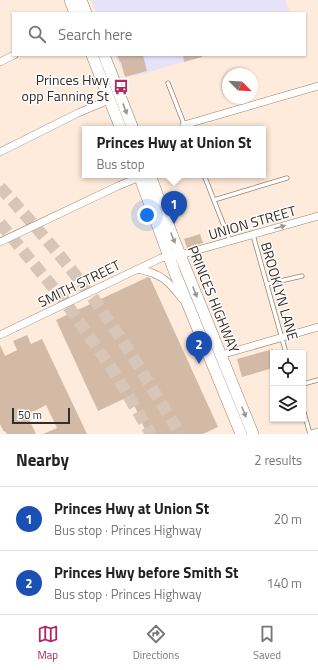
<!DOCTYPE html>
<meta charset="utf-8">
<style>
:root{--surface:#fff;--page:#f2f2f2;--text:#222;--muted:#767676;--line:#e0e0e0;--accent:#b12764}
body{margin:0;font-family:"Titillium Web",sans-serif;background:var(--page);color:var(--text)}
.controls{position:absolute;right:12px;bottom:12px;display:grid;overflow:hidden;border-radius:0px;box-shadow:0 1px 3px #0004}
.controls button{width:36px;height:36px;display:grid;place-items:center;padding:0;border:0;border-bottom:1px solid var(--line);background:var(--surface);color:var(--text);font:20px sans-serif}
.compass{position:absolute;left:222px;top:68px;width:36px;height:36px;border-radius:50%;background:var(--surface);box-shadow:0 1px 3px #0004;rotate:114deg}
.scale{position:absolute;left:12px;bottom:10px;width:58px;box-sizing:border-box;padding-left:4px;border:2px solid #362d25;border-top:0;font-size:11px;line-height:14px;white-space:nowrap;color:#362d25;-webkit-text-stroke:3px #fff;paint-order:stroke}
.you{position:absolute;left:147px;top:215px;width:14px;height:14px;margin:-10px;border:3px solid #fff;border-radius:50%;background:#1a73e8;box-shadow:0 0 0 6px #1a73e833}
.badge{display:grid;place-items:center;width:26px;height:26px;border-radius:50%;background:var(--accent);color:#fff;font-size:13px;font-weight:700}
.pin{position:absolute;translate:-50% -33px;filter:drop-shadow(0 1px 2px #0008)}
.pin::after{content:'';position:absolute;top:21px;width:14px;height:12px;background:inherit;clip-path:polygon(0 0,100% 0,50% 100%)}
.popup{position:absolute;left:82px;top:126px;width:184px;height:52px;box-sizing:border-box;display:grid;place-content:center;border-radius:0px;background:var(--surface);filter:drop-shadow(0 1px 3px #0005);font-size:13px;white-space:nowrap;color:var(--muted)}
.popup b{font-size:15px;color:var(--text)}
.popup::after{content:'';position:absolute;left:50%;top:100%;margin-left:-8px;border:8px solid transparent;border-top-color:var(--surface)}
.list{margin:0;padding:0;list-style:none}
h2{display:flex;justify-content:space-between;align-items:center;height:52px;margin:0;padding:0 16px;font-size:17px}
h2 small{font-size:13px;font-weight:400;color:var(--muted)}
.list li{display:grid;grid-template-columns:26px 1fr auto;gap:12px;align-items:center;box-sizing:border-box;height:64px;padding:0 16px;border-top:1px solid var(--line)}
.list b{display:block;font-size:15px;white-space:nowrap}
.list p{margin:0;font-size:13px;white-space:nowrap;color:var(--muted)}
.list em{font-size:13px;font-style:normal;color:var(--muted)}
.icon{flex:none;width:22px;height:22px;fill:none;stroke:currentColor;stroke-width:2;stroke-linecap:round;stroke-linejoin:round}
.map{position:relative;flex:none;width:318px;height:434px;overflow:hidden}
.search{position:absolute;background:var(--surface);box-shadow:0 1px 3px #0004;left:12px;right:12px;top:12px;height:44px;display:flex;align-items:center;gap:10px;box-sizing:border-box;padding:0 14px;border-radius:0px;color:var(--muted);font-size:15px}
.sheet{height:180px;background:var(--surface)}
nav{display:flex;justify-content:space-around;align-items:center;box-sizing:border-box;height:56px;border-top:1px solid var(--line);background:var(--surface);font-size:11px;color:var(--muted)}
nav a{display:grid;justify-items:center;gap:2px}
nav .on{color:var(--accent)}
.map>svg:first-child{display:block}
.industrial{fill:#e5e2f9}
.building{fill:#d2baa7}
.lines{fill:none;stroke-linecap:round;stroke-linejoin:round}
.motorway-tunnel{stroke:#d7c5b7;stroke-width:12;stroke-dasharray:12 6;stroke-linecap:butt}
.service-casing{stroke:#988270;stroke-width:5}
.minor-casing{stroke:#988270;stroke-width:8}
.trunk-casing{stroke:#988270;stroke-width:12}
.service{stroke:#fff;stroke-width:3.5}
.minor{stroke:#fff;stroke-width:7}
.trunk{stroke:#fff;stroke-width:11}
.oneway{fill:#9a9692}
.labels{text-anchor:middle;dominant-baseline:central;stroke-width:3;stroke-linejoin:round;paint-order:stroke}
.poi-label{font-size:14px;fill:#362d25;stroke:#fff;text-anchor:end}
.street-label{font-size:14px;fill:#362d25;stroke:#fff}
</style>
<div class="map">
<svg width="318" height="434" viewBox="0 0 318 434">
<rect width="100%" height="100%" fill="#ffebdb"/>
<g class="industrial">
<polygon points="91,0 285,0 290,13 97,13"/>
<polygon points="115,55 208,55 134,76 133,74 125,76"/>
</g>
<g class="building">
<polygon points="117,55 143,55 147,71 125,77 121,62 120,62"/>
<polygon points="183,55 202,55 202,57 184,62"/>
<polygon points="200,234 203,243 187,248 184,239"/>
<polygon points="148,277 150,278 218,427 203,434 147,434 130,396 98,411 56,320"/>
<polygon points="27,335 31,344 42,339 87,434 43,434 57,428 46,405 27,415 36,434 7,434 5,431 4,432 0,424 0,345 5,356 17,350 13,341"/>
<polygon points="273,349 273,368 242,377 237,359"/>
</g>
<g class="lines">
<g class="motorway-tunnel">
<path d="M0,187C29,219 58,252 84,286C120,333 149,384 180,434"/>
<polyline points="0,223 66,303 114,372 151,434"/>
</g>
<defs>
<g id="service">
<polyline points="168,83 186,129"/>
<polyline points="204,175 230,241"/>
<polyline points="214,200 287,178"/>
<polyline points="253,235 286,353"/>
<polyline points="267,284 302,276"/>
<polyline points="303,384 318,380"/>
<polyline points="303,409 310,434"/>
</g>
<g id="minor">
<polyline points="0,62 14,55"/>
<polyline points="184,125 318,86"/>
<polyline points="0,152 78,113 111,99"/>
<polyline points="0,242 118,186 140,177"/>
<path d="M138,269C161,274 168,280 182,299"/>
<polyline points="0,335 161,258 180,255 318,216"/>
<polyline points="221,355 318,327"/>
<polyline points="311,434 318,432"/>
</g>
<g id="trunk">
<polyline points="70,0 75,13"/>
<polyline points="81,0 86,13"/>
<polyline points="92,55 121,129"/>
<polyline points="104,55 133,129"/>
<polyline points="139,175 175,273 241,434"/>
<polyline points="150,175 174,240 253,434"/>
</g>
</defs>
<use href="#service" class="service-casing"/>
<use href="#minor" class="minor-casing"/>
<use href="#trunk" class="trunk-casing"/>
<use href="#service" class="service"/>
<use href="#minor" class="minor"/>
<use href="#trunk" class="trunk"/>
</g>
<defs><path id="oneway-solid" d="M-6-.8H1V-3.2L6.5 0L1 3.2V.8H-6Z"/></defs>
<g class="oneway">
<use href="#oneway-solid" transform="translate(125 109) rotate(69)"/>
<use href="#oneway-solid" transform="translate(280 227) rotate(-16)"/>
<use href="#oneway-solid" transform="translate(173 238) rotate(68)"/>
<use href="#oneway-solid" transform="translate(195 292) rotate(68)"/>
<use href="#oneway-solid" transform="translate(244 412) rotate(68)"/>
</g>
<defs>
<symbol id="bus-bare" viewBox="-9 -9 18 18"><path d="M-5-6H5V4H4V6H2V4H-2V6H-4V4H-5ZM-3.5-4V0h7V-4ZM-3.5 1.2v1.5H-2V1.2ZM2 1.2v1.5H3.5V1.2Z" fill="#b12764" stroke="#fff" stroke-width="2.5" paint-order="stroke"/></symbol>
</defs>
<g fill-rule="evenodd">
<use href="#bus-bare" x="110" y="76" width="22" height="22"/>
</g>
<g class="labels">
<g class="poi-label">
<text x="109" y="79">Princes Hwy<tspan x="109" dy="16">opp Fanning St</tspan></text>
</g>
<g class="street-label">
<text transform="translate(252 222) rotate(-16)">UNION STREET</text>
<text transform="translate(79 283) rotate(-26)">SMITH STREET</text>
<text transform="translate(280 291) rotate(74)">BROOKLYN LANE</text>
<text transform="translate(214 299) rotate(68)">PRINCES HIGHWAY</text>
</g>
</g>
</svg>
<div class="controls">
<button><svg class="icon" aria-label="locate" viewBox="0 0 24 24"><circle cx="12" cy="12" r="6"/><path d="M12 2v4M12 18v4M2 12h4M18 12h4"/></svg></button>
<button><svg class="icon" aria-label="layers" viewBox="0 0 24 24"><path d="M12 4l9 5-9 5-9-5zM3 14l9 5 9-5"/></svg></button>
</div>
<svg class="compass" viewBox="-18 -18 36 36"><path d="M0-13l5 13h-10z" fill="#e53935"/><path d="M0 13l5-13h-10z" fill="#767676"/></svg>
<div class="scale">50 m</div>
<div class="you"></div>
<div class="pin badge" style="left:174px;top:224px;background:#1a4fb4">1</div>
<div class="popup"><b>Princes Hwy at Union St</b>Bus stop</div>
<div class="pin badge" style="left:199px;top:364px;background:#1a4fb4">2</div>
<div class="search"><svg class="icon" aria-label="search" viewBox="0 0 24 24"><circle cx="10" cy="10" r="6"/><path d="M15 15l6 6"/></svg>Search here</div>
</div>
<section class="sheet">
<h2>Nearby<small>2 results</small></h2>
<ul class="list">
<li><span class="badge" style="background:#1a4fb4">1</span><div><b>Princes Hwy at Union St</b><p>Bus stop · Princes Highway</p></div><em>20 m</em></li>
<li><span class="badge" style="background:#1a4fb4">2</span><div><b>Princes Hwy before Smith St</b><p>Bus stop · Princes Highway</p></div><em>140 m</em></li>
</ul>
</section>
<nav>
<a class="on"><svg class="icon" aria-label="map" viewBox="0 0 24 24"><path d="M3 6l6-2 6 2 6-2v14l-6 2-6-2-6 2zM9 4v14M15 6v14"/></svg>Map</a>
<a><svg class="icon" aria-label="directions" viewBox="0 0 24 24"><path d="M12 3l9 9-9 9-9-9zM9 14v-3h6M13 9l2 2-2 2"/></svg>Directions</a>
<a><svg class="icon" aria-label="saved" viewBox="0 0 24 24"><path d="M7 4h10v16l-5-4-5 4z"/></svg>Saved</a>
</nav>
